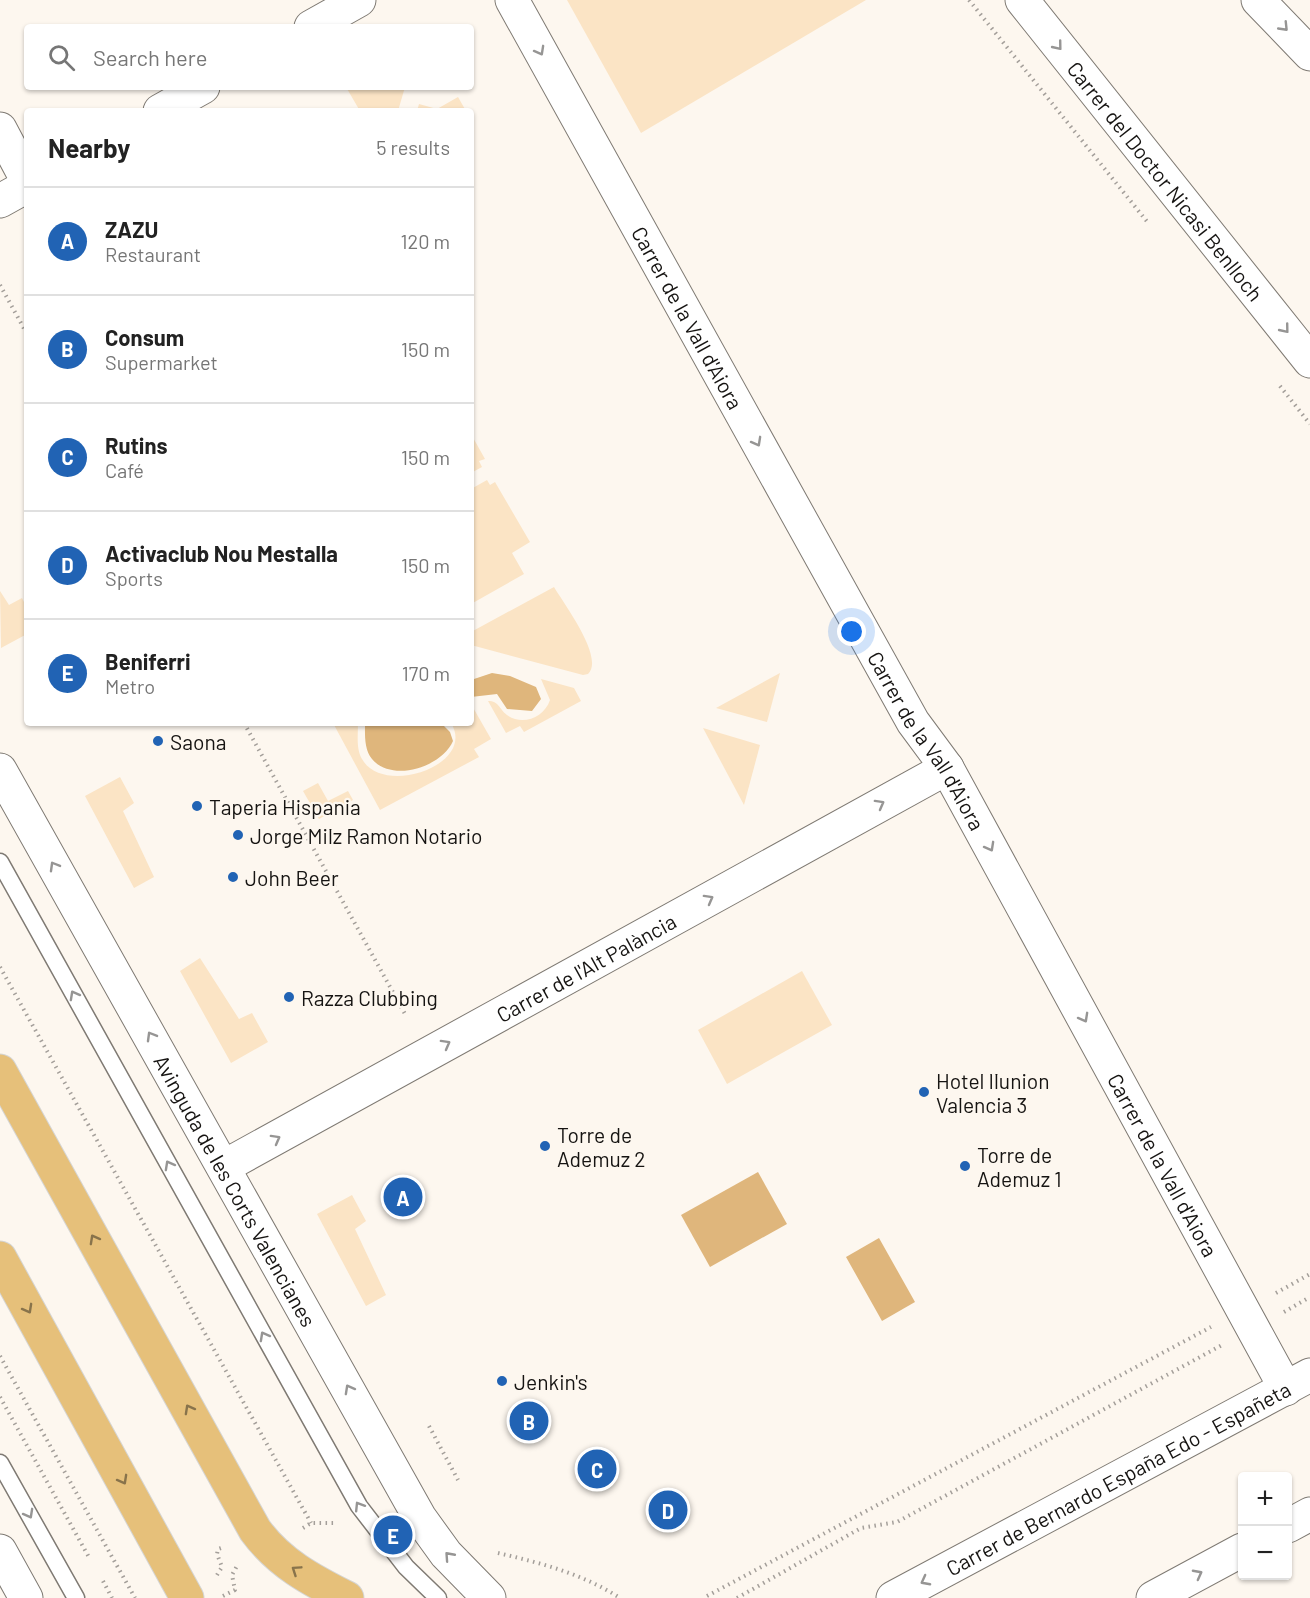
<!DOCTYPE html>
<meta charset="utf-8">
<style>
:root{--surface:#fff;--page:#f2f2f2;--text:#222;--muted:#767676;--line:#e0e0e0;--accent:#2163b4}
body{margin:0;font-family:Barlow,sans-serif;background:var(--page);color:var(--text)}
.controls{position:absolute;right:18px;bottom:18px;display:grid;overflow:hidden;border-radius:6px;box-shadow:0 2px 4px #0004}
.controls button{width:54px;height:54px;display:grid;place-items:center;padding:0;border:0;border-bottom:2px solid var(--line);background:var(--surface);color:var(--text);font:30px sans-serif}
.you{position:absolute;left:852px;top:632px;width:21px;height:21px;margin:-15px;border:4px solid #fff;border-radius:50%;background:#1a73e8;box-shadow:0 0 0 9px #1a73e833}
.badge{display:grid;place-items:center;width:39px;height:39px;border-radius:50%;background:var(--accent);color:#fff;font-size:20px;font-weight:700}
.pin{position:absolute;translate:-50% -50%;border:3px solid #fff;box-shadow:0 2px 6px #0006}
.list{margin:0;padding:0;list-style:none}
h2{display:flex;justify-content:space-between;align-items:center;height:78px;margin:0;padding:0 24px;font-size:26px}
h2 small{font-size:20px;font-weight:400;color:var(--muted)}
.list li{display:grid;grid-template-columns:39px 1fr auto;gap:18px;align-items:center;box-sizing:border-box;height:108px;padding:0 24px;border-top:2px solid var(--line)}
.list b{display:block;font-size:22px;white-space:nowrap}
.list p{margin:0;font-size:20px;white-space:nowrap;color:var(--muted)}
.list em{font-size:20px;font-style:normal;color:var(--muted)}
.icon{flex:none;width:33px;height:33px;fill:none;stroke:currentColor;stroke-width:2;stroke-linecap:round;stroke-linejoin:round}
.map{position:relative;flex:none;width:1310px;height:1598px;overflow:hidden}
.search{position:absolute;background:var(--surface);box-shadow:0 2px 4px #0004;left:24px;top:24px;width:450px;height:66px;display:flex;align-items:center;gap:15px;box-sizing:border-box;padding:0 21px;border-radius:6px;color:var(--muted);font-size:22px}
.panel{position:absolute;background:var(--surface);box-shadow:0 2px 4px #0004;left:24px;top:108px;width:450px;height:618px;border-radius:6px}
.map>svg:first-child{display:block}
.green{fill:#fbe4c5}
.water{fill:#dfb67c}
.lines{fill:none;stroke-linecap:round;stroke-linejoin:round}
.lane-casing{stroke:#7f7a73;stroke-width:19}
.street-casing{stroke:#7f7a73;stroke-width:35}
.secondary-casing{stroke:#7f7a73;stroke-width:35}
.primary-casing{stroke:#d5d5d4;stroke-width:35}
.path{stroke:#a49f9a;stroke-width:4;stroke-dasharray:1.5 4.5;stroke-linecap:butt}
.lane{stroke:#fff;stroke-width:16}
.street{stroke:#fff;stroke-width:33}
.secondary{stroke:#fff;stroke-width:33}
.primary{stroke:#e6c07a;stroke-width:33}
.oneway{stroke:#969594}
.oneway2{stroke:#88734b}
.poi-dot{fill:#2163b4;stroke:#fdf7ef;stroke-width:2}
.labels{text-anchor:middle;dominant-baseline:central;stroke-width:4.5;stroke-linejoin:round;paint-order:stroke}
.street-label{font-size:21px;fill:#161412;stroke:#fdf7ef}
.poi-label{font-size:21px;fill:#161412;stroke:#fdf7ef;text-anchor:start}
</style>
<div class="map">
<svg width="1310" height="1598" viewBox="0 0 1310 1598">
<rect width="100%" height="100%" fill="#fdf7ef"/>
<g class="green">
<polygon points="567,0 866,0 641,133"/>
<polygon points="346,87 369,87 371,90 377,87 405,87 398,111 360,111"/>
<polygon points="458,97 466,111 417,111 419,104 437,109"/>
<polygon points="471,434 485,459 479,461 482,467 471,473"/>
<polygon points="487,480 490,485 495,482 530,542 512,553 524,574 471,604 471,489"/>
<path d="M554,587C564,604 605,658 588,674L583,675L471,645V632Z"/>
<polygon points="0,591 9,605 22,598 27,608 27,634 1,648"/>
<polygon points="780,673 767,722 716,708"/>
<path d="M541,679L574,688L581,701L524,732L520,726L506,733L488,701C499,701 499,709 507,715C522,726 544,718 550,700Z"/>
<path d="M471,704L491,739L474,749L479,757L380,810L333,723H358C358,735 356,749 362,759C383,797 477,765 451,723H471Z"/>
<polygon points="703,728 760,745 744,805"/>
<polygon points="120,777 134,803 123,811 154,877 134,888 85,796"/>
<polygon points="318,783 328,801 348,791 353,800 319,819 303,791"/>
<polygon points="200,958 239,1019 252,1013 268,1042 231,1063 180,971"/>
<polygon points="802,971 832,1025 727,1084 698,1030"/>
<polygon points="352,1195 366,1221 355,1229 386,1295 366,1306 317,1214"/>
</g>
<g class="water">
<polygon points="492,673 510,676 536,687 541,699 532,711 507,709 497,694 471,697 471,680"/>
<path d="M365,723H431L444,726L450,732L453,741C442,767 392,783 372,759C364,749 365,735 365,723Z"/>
<polygon points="758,1172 787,1224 710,1267 681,1215"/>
<polygon points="879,1238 915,1302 882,1321 846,1257"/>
</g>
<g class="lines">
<defs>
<g id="lane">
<polyline points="0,862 359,1506 406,1567 438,1598"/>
<polyline points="0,1463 76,1598"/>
</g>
<g id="street">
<path id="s1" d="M512,0L913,722L947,768L1286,1389"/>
<polyline points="1258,0 1310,54"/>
<polyline points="311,27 359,0"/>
<polyline points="160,111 203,87"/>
<polyline points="0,129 27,180"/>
<polyline points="0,201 27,186"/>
<path id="s2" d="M0,770L420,1518L446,1554L489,1598"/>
<path id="s3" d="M225,1166L947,768"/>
<polyline points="0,1551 26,1598"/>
</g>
<g id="secondary">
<path id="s4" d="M1022,0L1310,361"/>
<polyline points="1288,1526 1310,1514"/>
<path id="s5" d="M893,1598L1310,1375"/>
<polyline points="1153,1598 1242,1550"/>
</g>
<g id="primary">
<path d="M0,1071L255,1530C279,1563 311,1580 347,1598"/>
<polyline points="0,1258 187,1598"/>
</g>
</defs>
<use href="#lane" class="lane-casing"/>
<use href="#street" class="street-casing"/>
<use href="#secondary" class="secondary-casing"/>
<use href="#primary" class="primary-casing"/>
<g class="path">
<polyline points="969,0 1149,224"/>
<polyline points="0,285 27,334"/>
<polyline points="1280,386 1310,424"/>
<polyline points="244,723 405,1014"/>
<polyline points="0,967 311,1523"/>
<polyline points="1276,1293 1310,1274"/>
<polyline points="1284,1312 1310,1297"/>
<polyline points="0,1356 135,1598"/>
<polyline points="0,1397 90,1559"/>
<polyline points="429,1426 458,1480"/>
<polyline points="303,1528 311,1523 336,1523"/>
<path d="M498,1553C541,1563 583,1574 620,1598"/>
<polyline points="217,1575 222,1567 217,1554 218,1549 224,1547"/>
<polyline points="103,1581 112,1598"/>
<polyline points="223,1596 235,1590 232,1575 237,1566"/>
<polyline points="707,1596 1211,1327"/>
<polyline points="737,1598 861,1528 897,1522 1222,1345"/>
</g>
<use href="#lane" class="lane"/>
<use href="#street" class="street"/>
<use href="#secondary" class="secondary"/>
<use href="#primary" class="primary"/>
</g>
<defs><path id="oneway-chevron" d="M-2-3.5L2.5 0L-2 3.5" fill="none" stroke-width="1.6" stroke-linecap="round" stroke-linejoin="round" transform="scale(1.5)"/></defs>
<g class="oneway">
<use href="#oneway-chevron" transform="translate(1284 27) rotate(46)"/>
<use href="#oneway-chevron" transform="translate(1058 46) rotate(51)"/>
<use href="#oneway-chevron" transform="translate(540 51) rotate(61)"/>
<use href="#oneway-chevron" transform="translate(1285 329) rotate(51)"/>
<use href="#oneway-chevron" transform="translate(757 442) rotate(61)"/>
<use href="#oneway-chevron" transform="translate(880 804) rotate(-29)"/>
<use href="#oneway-chevron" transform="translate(990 847) rotate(61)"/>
<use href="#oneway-chevron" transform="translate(54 866) rotate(-120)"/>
<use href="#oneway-chevron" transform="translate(709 899) rotate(-29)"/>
<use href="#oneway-chevron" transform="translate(74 995) rotate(-119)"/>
<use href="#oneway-chevron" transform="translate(1084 1018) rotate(61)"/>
<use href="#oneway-chevron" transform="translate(151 1036) rotate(-120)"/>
<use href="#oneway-chevron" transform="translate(446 1044) rotate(-29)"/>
<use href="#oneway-chevron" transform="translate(276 1139) rotate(-29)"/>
<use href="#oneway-chevron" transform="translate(169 1165) rotate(-119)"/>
<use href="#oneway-chevron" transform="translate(264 1336) rotate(-119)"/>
<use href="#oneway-chevron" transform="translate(349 1389) rotate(-119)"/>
<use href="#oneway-chevron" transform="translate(359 1506) rotate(-122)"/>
<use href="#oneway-chevron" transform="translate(29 1514) rotate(61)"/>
<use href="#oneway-chevron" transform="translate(449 1556) rotate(-132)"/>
<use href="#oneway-chevron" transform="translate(1198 1574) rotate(-28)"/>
<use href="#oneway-chevron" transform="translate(925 1581) rotate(152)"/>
</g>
<g class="oneway2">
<use href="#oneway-chevron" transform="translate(94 1239) rotate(-119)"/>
<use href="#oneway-chevron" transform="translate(28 1309) rotate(61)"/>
<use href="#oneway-chevron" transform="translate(189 1409) rotate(-119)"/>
<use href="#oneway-chevron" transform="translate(123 1480) rotate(61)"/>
<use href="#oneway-chevron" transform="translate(296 1570) rotate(-146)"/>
</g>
<g class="poi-dot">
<circle cx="158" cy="741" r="6"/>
<circle cx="197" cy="806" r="6"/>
<circle cx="238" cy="835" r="6"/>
<circle cx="233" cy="877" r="6"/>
<circle cx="289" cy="997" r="6"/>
<circle cx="924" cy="1092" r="6"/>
<circle cx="545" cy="1146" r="6"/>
<circle cx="965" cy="1166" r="6"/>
<circle cx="502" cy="1381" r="6"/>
</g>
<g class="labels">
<g class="street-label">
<text stroke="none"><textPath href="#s4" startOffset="231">Carrer del Doctor Nicasi Benlloch</textPath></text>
<text stroke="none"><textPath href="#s1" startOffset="363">Carrer de la Vall d'Aiora</textPath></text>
<text stroke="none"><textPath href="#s1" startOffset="849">Carrer de la Vall d'Aiora</textPath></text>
<text stroke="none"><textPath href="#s3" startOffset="412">Carrer de l'Alt Palància</textPath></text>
<text stroke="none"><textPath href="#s1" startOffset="1335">Carrer de la Vall d'Aiora</textPath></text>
<text stroke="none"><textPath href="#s2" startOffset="482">Avinguda de les Corts Valencianes</textPath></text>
<text stroke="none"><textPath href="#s5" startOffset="255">Carrer de Bernardo España Edo - Españeta</textPath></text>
</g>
<g class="poi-label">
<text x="170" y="741">Saona</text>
<text x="209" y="806">Taperia Hispania</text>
<text x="250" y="835">Jorge Milz Ramon Notario</text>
<text x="245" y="877">John Beer</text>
<text x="301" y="997">Razza Clubbing</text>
<text x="936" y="1080">Hotel Ilunion<tspan x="936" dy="24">Valencia 3</tspan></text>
<text x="557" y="1134">Torre de<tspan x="557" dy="24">Ademuz 2</tspan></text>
<text x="977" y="1154">Torre de<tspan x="977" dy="24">Ademuz 1</tspan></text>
<text x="514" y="1381">Jenkin's</text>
</g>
</g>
</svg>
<div class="controls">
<button>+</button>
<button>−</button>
</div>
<div class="you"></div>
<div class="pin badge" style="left:403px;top:1197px">A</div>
<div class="pin badge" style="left:529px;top:1421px">B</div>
<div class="pin badge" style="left:597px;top:1469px">C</div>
<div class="pin badge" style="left:668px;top:1510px">D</div>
<div class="pin badge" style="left:393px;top:1535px">E</div>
<div class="search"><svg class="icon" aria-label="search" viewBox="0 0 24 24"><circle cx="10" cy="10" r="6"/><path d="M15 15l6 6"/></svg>Search here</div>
<section class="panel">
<h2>Nearby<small>5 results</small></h2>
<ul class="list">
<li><span class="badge">A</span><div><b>ZAZU</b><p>Restaurant</p></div><em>120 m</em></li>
<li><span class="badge">B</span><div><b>Consum</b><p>Supermarket</p></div><em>150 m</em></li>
<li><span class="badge">C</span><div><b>Rutins</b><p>Café</p></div><em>150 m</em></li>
<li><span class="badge">D</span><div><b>Activaclub Nou Mestalla</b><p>Sports</p></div><em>150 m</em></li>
<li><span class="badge">E</span><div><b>Beniferri</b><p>Metro</p></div><em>170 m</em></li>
</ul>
</section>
</div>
